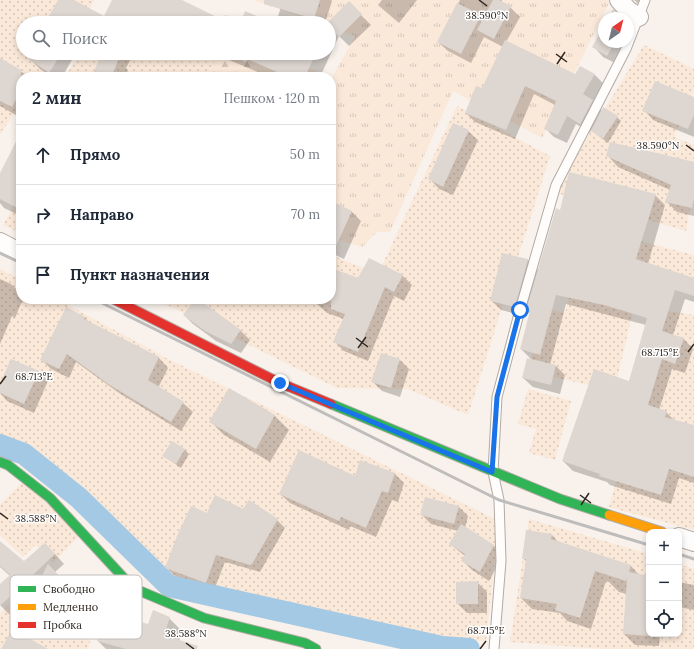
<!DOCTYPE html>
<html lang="ru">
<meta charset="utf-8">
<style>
:root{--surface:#fff;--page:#f6f6f7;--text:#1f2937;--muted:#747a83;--line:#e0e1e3}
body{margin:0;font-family:Lora,serif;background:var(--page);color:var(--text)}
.controls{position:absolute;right:12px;bottom:12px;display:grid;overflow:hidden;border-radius:8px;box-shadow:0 2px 6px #0003}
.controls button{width:36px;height:36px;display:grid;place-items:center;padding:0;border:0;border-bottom:1px solid var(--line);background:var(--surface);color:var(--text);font:20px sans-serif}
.compass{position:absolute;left:598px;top:12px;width:36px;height:36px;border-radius:50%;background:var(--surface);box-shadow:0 2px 6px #0003;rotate:35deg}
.stop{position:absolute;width:12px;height:12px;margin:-9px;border:3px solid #1a73e8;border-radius:50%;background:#fff}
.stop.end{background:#1a73e8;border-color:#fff;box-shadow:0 1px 4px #0008}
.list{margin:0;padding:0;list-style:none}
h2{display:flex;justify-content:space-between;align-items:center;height:52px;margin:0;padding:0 16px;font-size:17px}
h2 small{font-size:13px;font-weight:400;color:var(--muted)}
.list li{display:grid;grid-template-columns:26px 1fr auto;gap:12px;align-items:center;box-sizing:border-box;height:60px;padding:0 16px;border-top:1px solid var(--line)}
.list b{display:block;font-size:15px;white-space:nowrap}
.list em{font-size:13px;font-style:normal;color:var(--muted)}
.icon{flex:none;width:22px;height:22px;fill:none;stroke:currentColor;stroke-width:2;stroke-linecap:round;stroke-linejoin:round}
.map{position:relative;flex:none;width:694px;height:649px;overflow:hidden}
.search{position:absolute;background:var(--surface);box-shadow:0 2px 6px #0003;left:16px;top:16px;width:320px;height:44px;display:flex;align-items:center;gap:10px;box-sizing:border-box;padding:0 14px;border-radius:22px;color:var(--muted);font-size:15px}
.panel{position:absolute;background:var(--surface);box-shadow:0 2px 6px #0003;left:16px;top:72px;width:320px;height:232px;border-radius:16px}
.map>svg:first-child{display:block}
.grass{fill:url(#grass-tufts)}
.forest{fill:url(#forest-firs)}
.park{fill:url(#park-dots)}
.shadow{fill:#0003}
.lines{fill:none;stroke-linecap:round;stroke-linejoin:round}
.canal{stroke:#a4c9e4;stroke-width:22}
.building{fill:#ded6d0}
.lane-casing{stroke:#b2aaa5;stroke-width:11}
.street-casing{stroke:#b2aaa5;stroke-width:20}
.fast-casing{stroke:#b2aaa5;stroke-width:11}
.slow-casing{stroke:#b2aaa5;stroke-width:11}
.jam-casing{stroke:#b2aaa5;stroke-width:11}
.lane{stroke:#fefdfc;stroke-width:9}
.street{stroke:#fefdfc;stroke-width:18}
.fast{stroke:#30b455;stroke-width:9}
.slow{stroke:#ff9f0a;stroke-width:9}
.jam{stroke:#e5322d;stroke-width:9}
.rail{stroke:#bfbdbc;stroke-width:3}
.route{stroke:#1a73e8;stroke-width:5}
.ticks{fill:none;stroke:#2f2720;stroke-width:1.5}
.key{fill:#fff;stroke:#c1bebc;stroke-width:1}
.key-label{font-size:11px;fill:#2f2720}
.ticks-label{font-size:10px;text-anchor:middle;fill:#2f2720;stroke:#fff;stroke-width:3;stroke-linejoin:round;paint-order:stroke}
</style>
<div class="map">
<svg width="694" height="649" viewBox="0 0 694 649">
<defs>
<pattern id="grass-tufts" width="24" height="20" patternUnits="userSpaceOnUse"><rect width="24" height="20" fill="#fae8d8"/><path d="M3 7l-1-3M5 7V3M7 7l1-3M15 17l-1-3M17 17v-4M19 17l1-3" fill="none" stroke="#d7c7b9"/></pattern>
<pattern id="forest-firs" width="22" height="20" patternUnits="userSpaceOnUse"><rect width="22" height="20" fill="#fae8d8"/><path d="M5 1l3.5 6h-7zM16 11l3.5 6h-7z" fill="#d7c7b9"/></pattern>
<pattern id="park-dots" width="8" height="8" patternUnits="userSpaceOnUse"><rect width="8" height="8" fill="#fae8d8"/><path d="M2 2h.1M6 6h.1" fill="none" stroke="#d7c7b9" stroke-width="1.8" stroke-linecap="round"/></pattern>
</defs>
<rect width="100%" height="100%" fill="#f9f2ec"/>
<polygon class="grass" points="253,0 608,0 609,3 542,138 453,91 390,232 377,232 362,247 331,238 331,80 355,36 329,27 329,23 319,23"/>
<polygon class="forest" points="82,53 276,53 315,71 313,77 64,77"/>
<g class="park">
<polygon points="0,0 94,0 83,23 23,23 23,53 65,53 42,77 21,77 21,104 0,134"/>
<polygon points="644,45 694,69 694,91 674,137 694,145 694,187 686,231 557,193 576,156"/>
<polygon points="82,53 219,53 205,77 64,77"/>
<polygon points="457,106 550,156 468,415 408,389 337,388 155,299 331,299 331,255 378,274"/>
<polygon points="21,193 21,233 3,225"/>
<polygon points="632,239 694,255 694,284 630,264"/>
<polygon points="0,269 21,280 21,299 57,299 168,359 499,521 486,641 446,641 273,602 214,592 170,580 124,540 81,493 25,448 0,440"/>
<polygon points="571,288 635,303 614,391 528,371 543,308 565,313"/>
<polygon points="661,310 694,315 694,530 609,507"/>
<polygon points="528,389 571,401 555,460 529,453 536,429 518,424"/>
<polygon points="23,481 80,535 53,563 35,545 23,557 0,535 0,505"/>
<polygon points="529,519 649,554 649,634 679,634 679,564 694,569 694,649 603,649 510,642"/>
<polygon points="62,589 99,609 88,649 0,649 0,614 20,591 48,606"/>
</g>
<g class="shadow">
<polygon points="283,0 331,0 332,1 325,23 276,23"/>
<polygon points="382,0 417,0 399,23 378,5"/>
<polygon points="460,0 502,0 501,2 510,7 520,17 506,42 576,76 594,74 603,83 593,102 602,111 617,117 621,121 608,143 591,130 590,133 576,124 567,143 554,137 545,128 555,105 534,94 515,139 475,122 466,113 482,89 503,47 484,37 471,63 448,51 438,42"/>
<polygon points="634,0 639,0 640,5"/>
<polygon points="349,3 371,25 349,46 339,36 320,77 277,77 271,75 270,77 212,53 329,53 328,23"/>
<polygon points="246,12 272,23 242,23"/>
<polygon points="628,25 635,31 617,64 603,57 594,47 604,28 604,42 628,42"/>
<polygon points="34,53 76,53 62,77 52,77 40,69 30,59"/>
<polygon points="103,53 134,53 126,68 128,70 125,77 92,77"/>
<polygon points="192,53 201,53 199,56"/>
<polygon points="0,59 30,77 21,77 21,118 0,106"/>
<polygon points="694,98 694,137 653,120 644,110"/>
<polygon points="468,131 478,140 453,195 439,189 430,179"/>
<polygon points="21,143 21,216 4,208 0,203 0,175"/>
<polygon points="608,156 694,163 694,216 677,212 666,201 670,190 618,167"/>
<polygon points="655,195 665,205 648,264 694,279 694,302 685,299 673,335 684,339 693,349 685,373 672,369 659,410 666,412 675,421 694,426 694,483 679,478 671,504 610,485 607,482 573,471 563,461 629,382 646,325 566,304 550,365 556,366 565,375 560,394 533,387 523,378 532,360 521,349 530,313 526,309 524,316 501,310 492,301 503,254 528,260 539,271 560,211"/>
<polygon points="331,202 352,212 361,221 344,259 331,253"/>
<polygon points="331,269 359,280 402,275 412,285 404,301 394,296 368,361 344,351 335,342 344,319 327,313 317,304 319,299 331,299"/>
<polygon points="0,279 11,284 21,294 21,299 23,299 15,318 12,316 0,344"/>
<polygon points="196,299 241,331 250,340 241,353 216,341 193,324 184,315"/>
<polygon points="84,317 90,323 159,358 168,368 158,388 183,403 193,412 181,431 119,393 76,362 69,378 51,369 42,360"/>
<polygon points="12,360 39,372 48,381 34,413 7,401 0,393 0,386"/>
<polygon points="400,360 409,369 400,397 382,391 373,382"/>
<polygon points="229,389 275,416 289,430 270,462 224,435 210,421"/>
<polygon points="185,450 189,454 181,468 164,456"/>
<polygon points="361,462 395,474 404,483 398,502 392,500 376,537 350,526 349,530 290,503 280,494 355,477"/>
<polygon points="459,507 468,516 465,528 494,546 503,555 489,581 472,570 462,560 465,556 450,544 458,531 431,524 421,514"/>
<polygon points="243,510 277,520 285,528 260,572 225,562 214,590 175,576 167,568 207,515"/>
<polygon points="552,535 558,542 631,566 639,575 649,576 649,634 660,634 659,646 635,645 624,634 627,594 619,592 609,582 606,581 591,629 567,621 560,613 532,609 521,598 527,562 523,558"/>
<polygon points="0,543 25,563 54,553 64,564 55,572 72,591 56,606 38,588 10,615 0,605 0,585 10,576 0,567"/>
<polygon points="477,582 487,592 487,613 467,613 457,603"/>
<polygon points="679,582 694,585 694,610 679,607"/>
<polygon points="169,618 182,631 179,641 192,649 106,649 98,641"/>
</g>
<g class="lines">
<polyline class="canal" points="0,445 24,454 79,498 169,586 442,647 469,649"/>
</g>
<g class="building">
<polygon points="58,0 74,0 104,16 112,0 182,0 223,20 225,15 241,22 245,11 264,19 262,23 45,23"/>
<polygon points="264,0 320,0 314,19 264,4"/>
<polygon points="493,0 499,0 511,6 494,39 477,30"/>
<polygon points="349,1 362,14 339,37 329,27 329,23 327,23"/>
<polygon points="457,3 481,15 461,54 437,42"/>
<polygon points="613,9 620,17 621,18 608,18"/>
<polygon points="604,26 604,42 615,42 607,56 592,47"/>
<polygon points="505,40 575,74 580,66 595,74 583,94 593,100 580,124 567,116 558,135 544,129 556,101 525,86 506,130 465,113 476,86 482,88"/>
<polygon points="33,53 49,53 58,59 49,73 29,59"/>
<polygon points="102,53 119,59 111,77 106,77 94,71"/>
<polygon points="225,53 316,53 305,77 272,77 277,72 247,59 246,62"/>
<polygon points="0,58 21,70 21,91 12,107 0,101"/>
<polygon points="655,81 694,97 694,115 688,129 642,111"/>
<polygon points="603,107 618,116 603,139 591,131"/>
<polygon points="453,123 469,130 443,187 428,179"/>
<polygon points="21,132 21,210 0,199 0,173"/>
<polygon points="610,142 694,162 694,198 692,208 665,202 671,185 606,156"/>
<polygon points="569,172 656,194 636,259 694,278 694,296 675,290 662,331 684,338 675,364 662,359 648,405 667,411 665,417 694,425 694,477 669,469 661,495 599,476 600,474 562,461 594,369 629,381 647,318 604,305 556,295 540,355 520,349 530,311 526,310 556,208 560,210"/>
<polygon points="331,201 352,211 331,257"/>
<polygon points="502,253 528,259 515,307 490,301"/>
<polygon points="369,258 403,275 394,292 385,287 358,352 333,342 345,314 331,309 331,268 358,278"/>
<polygon points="195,299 198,299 241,330 231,344 205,331 183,315"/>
<polygon points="66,307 85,317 84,319 159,357 148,380 184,402 171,422 108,384 67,354 59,369 40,360"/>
<polygon points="381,353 400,359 391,388 371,382"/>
<polygon points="527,358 556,365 551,385 522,378"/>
<polygon points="11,359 39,371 24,404 0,393 0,384"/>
<polygon points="229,388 275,415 256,449 209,422"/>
<polygon points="172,441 185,449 176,464 162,456"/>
<polygon points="299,450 355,476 360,460 395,473 388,493 382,491 366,528 341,517 339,521 279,494"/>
<polygon points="215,495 243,509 249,500 278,519 252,564 250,565 216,555 206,583 165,568 177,536 191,506 207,513"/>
<polygon points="425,497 459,506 454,524 420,515"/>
<polygon points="461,524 494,545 480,572 461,561 465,554 449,544"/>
<polygon points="526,530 552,534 551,539 631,565 629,572 649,576 649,636 623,634 627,578 626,581 595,571 580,618 555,610 557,604 520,598 526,559 522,559"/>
<polygon points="0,541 24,561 45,543 55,554 0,606 0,584 10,575 0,566"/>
<polygon points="48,564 64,581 46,598 36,587"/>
<polygon points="478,581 478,604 456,604 456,582"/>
<polygon points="153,610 170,617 164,635 198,646 197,649 126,649 97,641 105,612 148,624"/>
<polygon points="12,629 48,649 1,649"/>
</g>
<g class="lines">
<defs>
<polyline id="lane" points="494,649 501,561 499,500 493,472 497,397 520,310 556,185 626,49 645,0"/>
<g id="street">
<polyline points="619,0 628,10 639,17"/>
<polyline points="0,242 21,253"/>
<polyline points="679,537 694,542"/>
</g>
<g id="fast">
<polyline points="331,404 560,499 609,515"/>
<polyline points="0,462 8,465 50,498 133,588 204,618 305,643 316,649"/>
</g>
<polyline id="slow" points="609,515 662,532"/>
<polyline id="jam" points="113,299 280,383 331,404"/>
</defs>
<use href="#lane" class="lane-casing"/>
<use href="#street" class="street-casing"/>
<use href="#fast" class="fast-casing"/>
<use href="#slow" class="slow-casing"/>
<use href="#jam" class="jam-casing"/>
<use href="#lane" class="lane"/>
<use href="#street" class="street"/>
<use href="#fast" class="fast"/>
<use href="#slow" class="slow"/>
<use href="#jam" class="jam"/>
<g class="rail">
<polyline points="0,253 21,263"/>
<polyline points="94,299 499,500 649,545"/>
<polyline points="679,554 694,559"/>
</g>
</g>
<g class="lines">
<polyline class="route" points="280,383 492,472 497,397 520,310"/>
</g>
<path class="ticks" d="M479,0L487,6M556,54L567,62M557,64L565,52M686,145L694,151M356,338L368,347M358,348L366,337M688,352L694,344M0,384L6,376M580,495L591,503M581,505L589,493M0,513L8,519M186,643L194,649M480,649L486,641"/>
<rect x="10" y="575" width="132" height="64" rx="6" class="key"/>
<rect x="18" y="586" width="18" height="6" fill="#30b455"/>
<rect x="18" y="604" width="18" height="6" fill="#ff9f0a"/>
<rect x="18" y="622" width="18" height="6" fill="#e5322d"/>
<g class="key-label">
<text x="43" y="593">Свободно</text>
<text x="43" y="611">Медленно</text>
<text x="43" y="629">Пробка</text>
</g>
<g class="ticks-label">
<text x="487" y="19">38.590°N</text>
<text x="658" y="149">38.590°N</text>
<text x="660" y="356">68.715°E</text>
<text x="34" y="380">68.713°E</text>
<text x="36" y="522">38.588°N</text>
<text x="486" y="634">68.715°E</text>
<text x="186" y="637">38.588°N</text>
</g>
</svg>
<div class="controls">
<button>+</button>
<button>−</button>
<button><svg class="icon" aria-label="locate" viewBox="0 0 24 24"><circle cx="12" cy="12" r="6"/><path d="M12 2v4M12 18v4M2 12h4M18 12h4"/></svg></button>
</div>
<svg class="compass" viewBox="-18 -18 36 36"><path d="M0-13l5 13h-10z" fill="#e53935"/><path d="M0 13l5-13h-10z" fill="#747a83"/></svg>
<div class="stop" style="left:520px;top:310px"></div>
<div class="stop end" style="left:280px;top:383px"></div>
<div class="search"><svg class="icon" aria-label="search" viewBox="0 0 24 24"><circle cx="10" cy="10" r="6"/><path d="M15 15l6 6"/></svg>Поиск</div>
<section class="panel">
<h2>2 мин<small>Пешком · 120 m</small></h2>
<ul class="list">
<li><svg class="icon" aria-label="ahead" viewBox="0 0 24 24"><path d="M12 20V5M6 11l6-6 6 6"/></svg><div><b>Прямо</b></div><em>50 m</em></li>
<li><svg class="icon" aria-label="right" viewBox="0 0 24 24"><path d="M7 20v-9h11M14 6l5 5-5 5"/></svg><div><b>Направо</b></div><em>70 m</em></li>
<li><svg class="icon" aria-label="arrive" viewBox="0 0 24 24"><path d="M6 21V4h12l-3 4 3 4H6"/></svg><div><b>Пункт назначения</b></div></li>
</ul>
</section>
</div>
